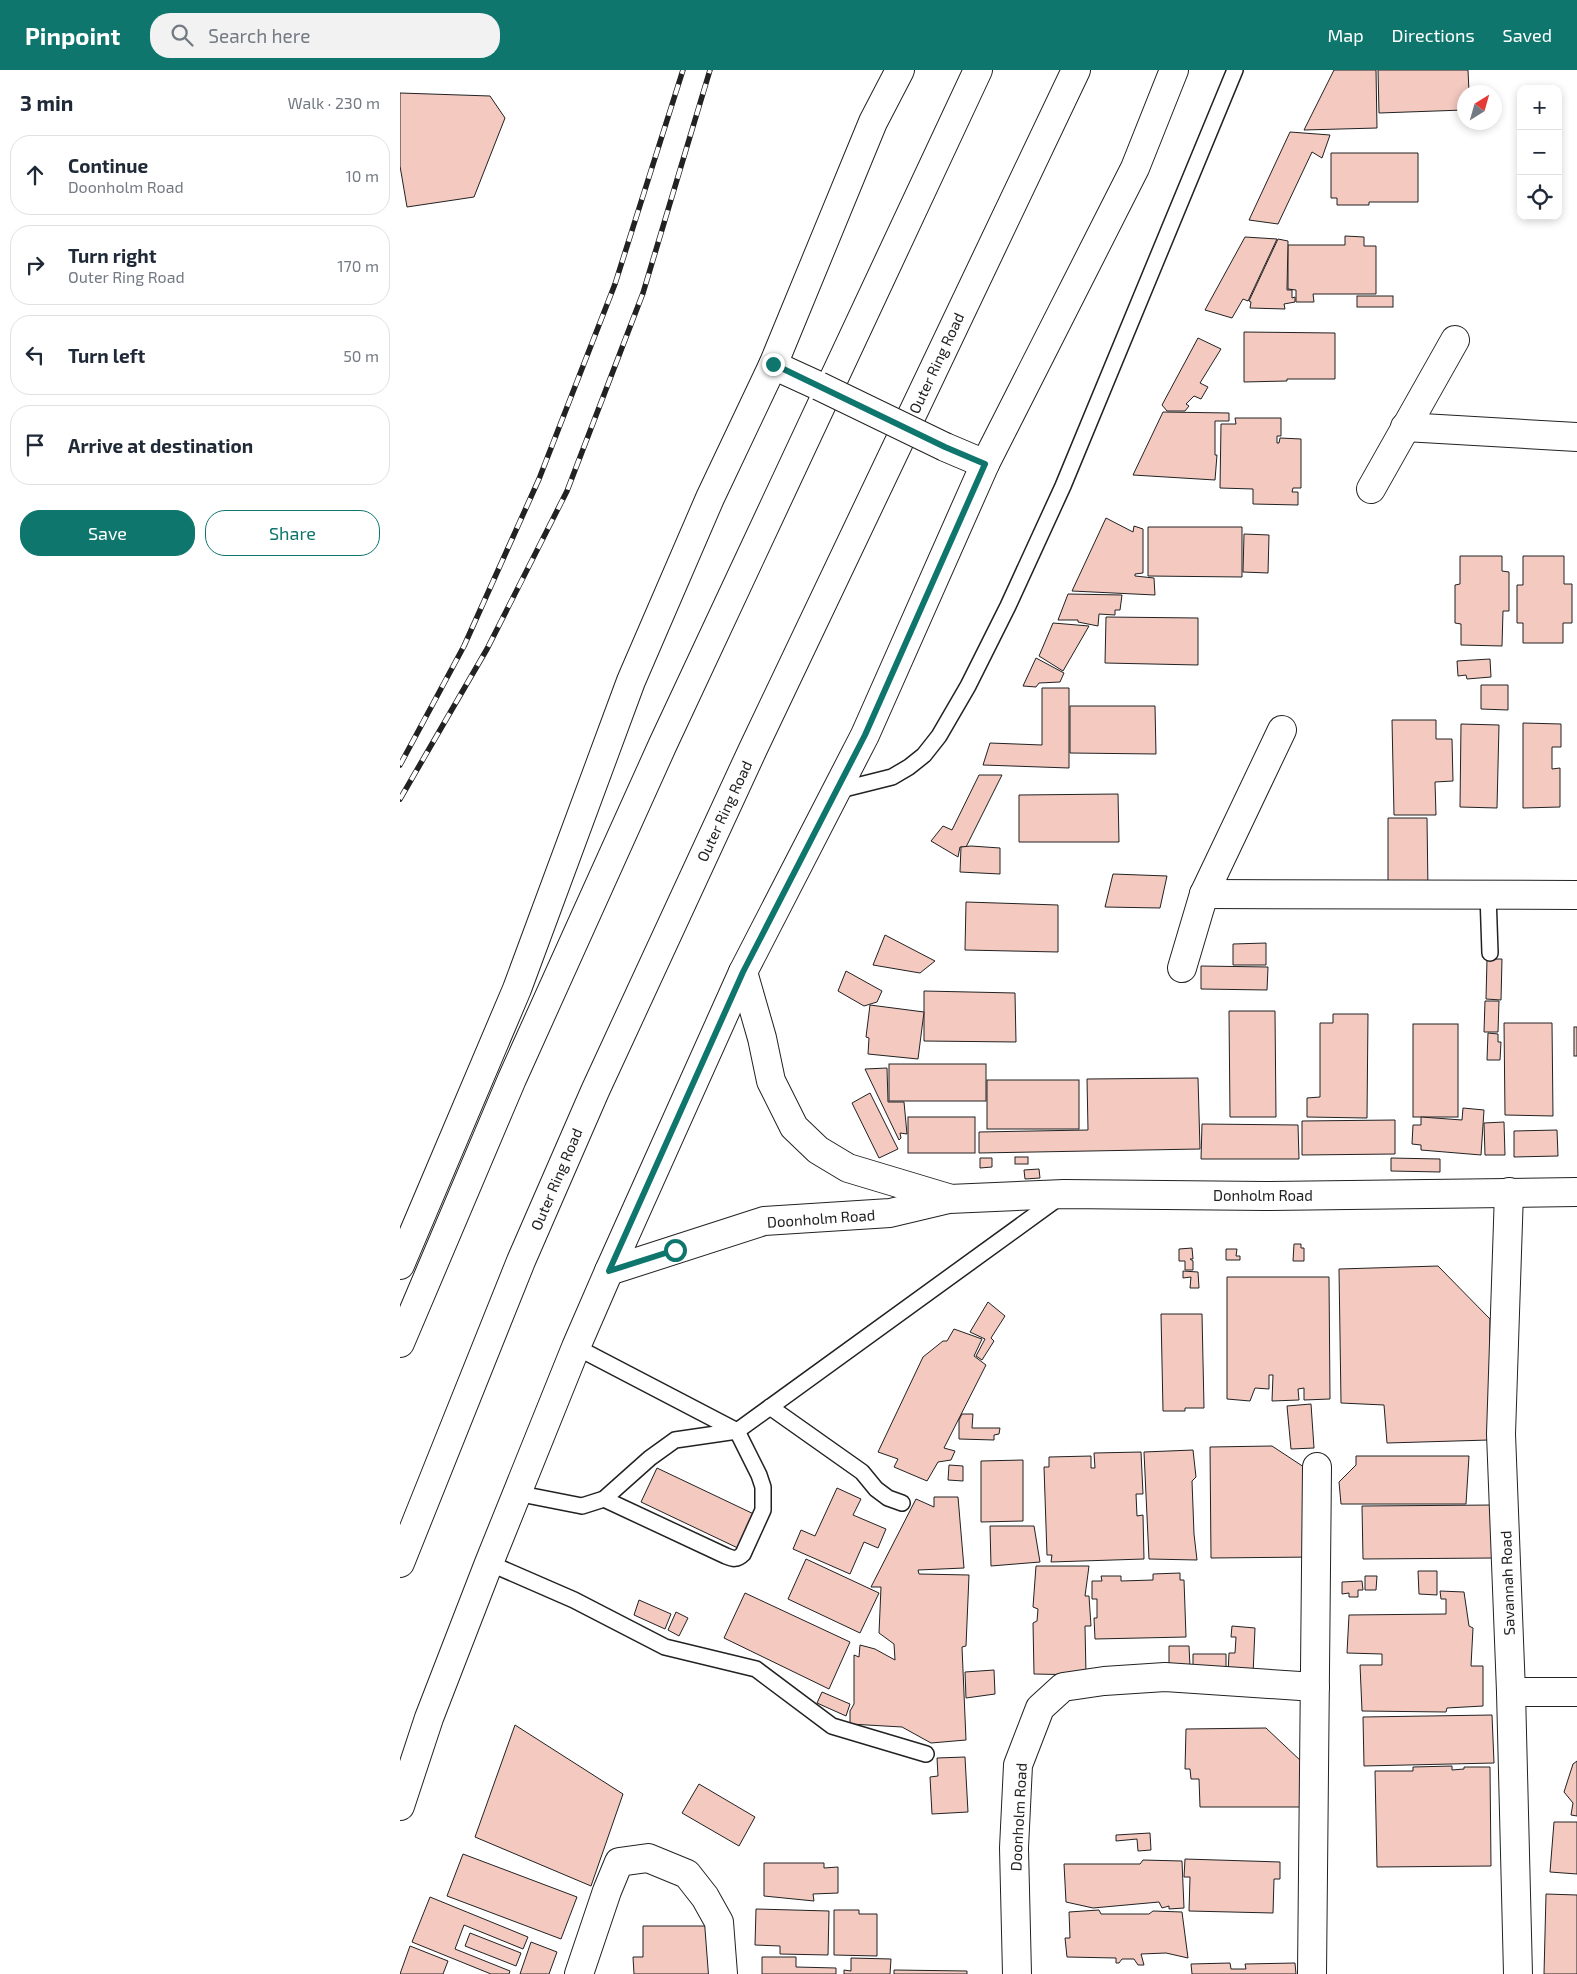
<!DOCTYPE html>
<meta charset="utf-8">
<style>
:root{--surface:#fff;--page:#f2f2f3;--text:#1f2937;--muted:#747a83;--line:#e0e1e3;--accent:#0f766e}
body{margin:0;font-family:"Exo 2",sans-serif;background:var(--page);color:var(--text)}
.controls{position:absolute;right:15px;top:15px;display:grid;overflow:hidden;border-radius:10px;box-shadow:0 2px 8px #0003}
.controls button{width:45px;height:45px;display:grid;place-items:center;padding:0;border:0;border-bottom:1px solid var(--line);background:var(--surface);color:var(--text);font:25px sans-serif}
.compass{position:absolute;left:1057px;top:15px;width:45px;height:45px;border-radius:50%;background:var(--surface);box-shadow:0 2px 8px #0003;rotate:37deg}
.stop{position:absolute;width:15px;height:15px;margin:-11px;border:4px solid #0f766e;border-radius:50%;background:#fff}
.stop.end{background:#0f766e;border-color:#fff;box-shadow:0 1px 5px #0008}
.list{margin:0;padding:0;list-style:none}
h2{display:flex;justify-content:space-between;align-items:center;height:65px;margin:0;padding:0 20px;font-size:21px}
h2 small{font-size:16px;font-weight:400;color:var(--muted)}
.list li{display:grid;grid-template-columns:32px 1fr auto;gap:15px;align-items:center;box-sizing:border-box;height:80px;margin:0 10px 10px;padding:0 10px;border:1px solid var(--line);border-radius:20px}
.list b{display:block;font-size:19px;white-space:nowrap}
.list p{margin:0;font-size:16px;white-space:nowrap;color:var(--muted)}
.list em{font-size:16px;font-style:normal;color:var(--muted)}
.actions{display:flex;gap:10px;padding:15px 20px}
.actions a{flex:1;padding:11px 0;border:1px solid var(--accent);border-radius:20px;text-align:center;font-size:18px;color:var(--accent)}
.actions .main{background:var(--accent);color:#fff}
.icon{flex:none;width:28px;height:28px;fill:none;stroke:currentColor;stroke-width:2;stroke-linecap:round;stroke-linejoin:round}
.map{position:relative;flex:none;width:1177px;height:1904px;overflow:hidden}
header{display:flex;align-items:center;gap:30px;box-sizing:border-box;height:70px;padding:0 25px;background:var(--accent);color:#fff}
header strong{font-size:24px}
nav{display:flex;gap:28px;margin-inline-start:auto;font-size:18px}
.search{width:350px;height:45px;background:var(--page);display:flex;align-items:center;gap:12px;box-sizing:border-box;padding:0 18px;border-radius:20px;color:var(--muted);font-size:19px}
main{display:flex}
aside{flex:1;background:var(--surface)}
.map>svg:first-child{display:block}
.building{fill:#f3c9c0;stroke:#222}
.lines{fill:none;stroke-linecap:round;stroke-linejoin:round}
.lane-casing{stroke:#222;stroke-width:18}
.street-casing{stroke:#222;stroke-width:30}
.secondary-casing{stroke:#222;stroke-width:30}
.primary-casing{stroke:#222;stroke-width:30}
.lane{stroke:#fff;stroke-width:15}
.street{stroke:#fff;stroke-width:28}
.secondary{stroke:#fff;stroke-width:28}
.primary{stroke:#fff;stroke-width:28}
.rail-casing{stroke:#222;stroke-width:5.5}
.rail{stroke:#fff;stroke-width:4;stroke-dasharray:11;stroke-linecap:butt}
.secondary-bridge-casing{stroke:#222;stroke-width:30;stroke-linecap:butt}
.secondary-bridge{stroke:#fff;stroke-width:28}
.route{stroke:#0f766e;stroke-width:6}
.labels{text-anchor:middle;dominant-baseline:central;stroke-width:4;stroke-linejoin:round;paint-order:stroke}
.street-label{font-size:15px;fill:#222;stroke:#fff}
</style>
<header>
<strong>Pinpoint</strong>
<div class="search"><svg class="icon" aria-label="search" viewBox="0 0 24 24"><circle cx="10" cy="10" r="6"/><path d="M15 15l6 6"/></svg>Search here</div>
<nav><a>Map</a><a>Directions</a><a>Saved</a></nav>
</header>
<main>
<aside>
<h2>3 min<small>Walk · 230 m</small></h2>
<ul class="list">
<li><svg class="icon" aria-label="ahead" viewBox="0 0 24 24"><path d="M12 20V5M6 11l6-6 6 6"/></svg><div><b>Continue</b><p>Doonholm Road</p></div><em>10 m</em></li>
<li><svg class="icon" aria-label="right" viewBox="0 0 24 24"><path d="M7 20v-9h11M14 6l5 5-5 5"/></svg><div><b>Turn right</b><p>Outer Ring Road</p></div><em>170 m</em></li>
<li><svg class="icon" aria-label="left" viewBox="0 0 24 24"><path d="M17 20v-9H6M10 6l-5 5 5 5"/></svg><div><b>Turn left</b></div><em>50 m</em></li>
<li><svg class="icon" aria-label="arrive" viewBox="0 0 24 24"><path d="M6 21V4h12l-3 4 3 4H6"/></svg><div><b>Arrive at destination</b></div></li>
</ul>
<div class="actions"><a class="main">Save</a><a>Share</a></div>
</aside>
<div class="map">
<svg width="1177" height="1904" viewBox="0 0 1177 1904">
<rect width="100%" height="100%" fill="#fff"/>
<g class="building">
<polygon points="934,0 976,0 977,58 904,60"/>
<polygon points="978,0 1068,0 1069,22 1064,22 1064,40 979,43"/>
<polygon points="0,23 90,26 105,48 74,127 7,137 0,96"/>
<polygon points="890,62 930,65 922,88 912,82 878,154 849,150"/>
<polygon points="931,83 1018,83 1018,132 969,132 969,135 937,135 937,128 931,128"/>
<polygon points="945,166 964,167 964,176 976,176 976,224 913,224 914,232 896,232 896,220 888,219 888,175 945,175"/>
<polygon points="845,167 877,169 848,231 843,229 832,248 805,240"/>
<polygon points="878,169 888,171 887,220 892,220 892,228 895,227 895,232 884,234 885,239 850,238 851,232 849,231"/>
<rect x="957" y="226" width="36" height="11"/>
<polygon points="844,262 935,263 935,309 887,309 887,311 844,312"/>
<polygon points="798,268 821,279 800,313 808,317 801,329 794,326 786,334 789,336 785,341 767,341 762,335"/>
<polygon points="763,342 829,343 829,351 815,351 815,385 817,385 815,410 733,405"/>
<polygon points="835,348 881,348 881,366 877,366 877,373 879,373 880,368 901,369 901,418 893,418 892,422 898,422 898,435 853,434 853,419 820,418 821,354 836,354"/>
<polygon points="706,448 733,462 734,456 743,459 743,503 735,504 735,506 754,508 755,525 672,521"/>
<polygon points="748,457 842,457 842,507 748,506"/>
<polygon points="844,464 869,465 868,503 843,502"/>
<polygon points="1060,486 1102,486 1102,501 1109,502 1109,541 1103,541 1102,576 1061,575 1061,554 1055,553 1055,515 1060,514"/>
<polygon points="1123,486 1164,486 1164,514 1172,514 1172,553 1163,553 1163,573 1123,573 1123,553 1117,553 1117,515 1123,515"/>
<polygon points="668,524 722,525 720,540 715,540 715,545 699,544 698,556 678,552 678,550 658,550"/>
<polygon points="706,547 798,548 798,595 705,593"/>
<polygon points="653,553 689,556 663,601 639,586"/>
<polygon points="636,588 664,603 660,612 639,613 636,617 623,616"/>
<polygon points="1090,589 1091,607 1067,609 1066,605 1058,606 1057,591"/>
<polygon points="1081,615 1108,615 1108,640 1081,639"/>
<polygon points="642,618 669,618 669,698 583,695 590,673 642,675"/>
<polygon points="670,636 755,636 756,684 670,683"/>
<polygon points="992,650 1036,650 1036,669 1052,669 1053,711 1035,712 1036,745 994,745"/>
<polygon points="1123,653 1161,654 1161,677 1152,677 1152,699 1160,698 1160,737 1123,738"/>
<polygon points="1061,654 1099,655 1097,738 1060,737"/>
<polygon points="579,705 602,705 566,777 560,777 558,787 531,771 543,756 552,760"/>
<polygon points="718,724 719,772 619,772 619,725"/>
<polygon points="988,748 1027,748 1028,820 988,820"/>
<polygon points="571,776 600,778 600,804 560,802 561,777"/>
<polygon points="713,804 767,806 760,838 705,837"/>
<polygon points="566,832 658,835 658,882 565,880"/>
<polygon points="485,865 535,891 520,903 473,895"/>
<polygon points="866,873 866,895 833,895 833,874"/>
<polygon points="1087,889 1102,889 1101,930 1086,929"/>
<polygon points="801,896 868,897 867,920 801,919"/>
<polygon points="446,901 482,921 477,932 464,936 438,921"/>
<polygon points="524,921 615,923 616,972 524,971"/>
<polygon points="1085,931 1099,931 1098,962 1084,962"/>
<polygon points="470,935 524,942 518,989 468,984 469,968 466,967"/>
<polygon points="829,941 875,941 876,1047 830,1047"/>
<polygon points="933,944 968,944 967,1048 907,1047 907,1028 920,1027 920,953 933,953"/>
<polygon points="1104,953 1152,953 1153,1046 1105,1045"/>
<rect x="1013" y="954" width="45" height="93"/>
<rect x="1174" y="957" width="3" height="29"/>
<polygon points="1088,963 1098,964 1098,972 1101,972 1100,990 1087,990"/>
<rect x="489" y="994" width="97" height="37"/>
<polygon points="487,998 488,1032 504,1032 507,1064 500,1063 501,1068 499,1070 465,999"/>
<polygon points="798,1008 800,1079 579,1083 579,1062 688,1060 687,1009"/>
<rect x="587" y="1010" width="92" height="49"/>
<polygon points="470,1023 498,1079 479,1088 452,1033"/>
<polygon points="1063,1038 1084,1040 1081,1085 1021,1080 1021,1075 1012,1074 1013,1055 1021,1055 1021,1047 1062,1050"/>
<rect x="508" y="1047" width="67" height="36"/>
<polygon points="995,1050 995,1084 902,1085 902,1051"/>
<polygon points="1104,1052 1105,1085 1085,1085 1084,1053"/>
<polygon points="802,1054 898,1055 899,1089 801,1089"/>
<polygon points="1157,1060 1158,1086 1114,1087 1114,1061"/>
<rect x="615" y="1087" width="13" height="7"/>
<polygon points="580,1088 592,1088 592,1097 580,1098"/>
<polygon points="991,1088 1040,1089 1040,1102 991,1101"/>
<polygon points="639,1099 640,1108 625,1109 624,1100"/>
<polygon points="894,1174 901,1174 901,1178 904,1178 904,1191 893,1191"/>
<polygon points="792,1178 793,1189 790,1189 793,1191 793,1200 785,1200 785,1191 779,1191 779,1179"/>
<polygon points="826,1179 837,1179 836,1186 840,1186 840,1190 826,1190"/>
<polygon points="1038,1196 1090,1249 1089,1370 987,1373 984,1335 941,1333 939,1199"/>
<polygon points="783,1201 798,1202 799,1218 790,1218 791,1207 783,1208"/>
<polygon points="827,1207 929,1207 930,1329 904,1330 904,1318 898,1319 899,1330 872,1331 873,1305 869,1305 869,1319 855,1318 850,1331 827,1329"/>
<polygon points="588,1232 605,1246 591,1268 594,1271 582,1290 576,1286 585,1269 570,1262"/>
<polygon points="761,1244 802,1244 804,1338 785,1338 785,1341 763,1341"/>
<polygon points="554,1259 582,1269 574,1286 586,1295 544,1378 555,1381 551,1390 538,1392 527,1411 494,1397 498,1389 478,1382 523,1287 543,1271 547,1271"/>
<polygon points="911,1334 914,1378 891,1379 887,1336"/>
<polygon points="562,1344 573,1344 572,1358 600,1358 599,1364 594,1365 594,1370 559,1369 559,1350"/>
<polygon points="872,1376 913,1403 915,1487 811,1488 810,1377"/>
<polygon points="793,1380 796,1407 792,1411 794,1464 797,1490 749,1489 744,1382"/>
<polygon points="741,1382 743,1424 736,1424 737,1446 743,1445 744,1489 651,1492 652,1485 647,1485 644,1397 649,1397 649,1387 691,1386 691,1398 695,1398 694,1383"/>
<polygon points="956,1386 1069,1386 1066,1434 941,1434 939,1412 956,1395"/>
<polygon points="623,1390 623,1451 581,1452 581,1391"/>
<polygon points="549,1395 563,1396 563,1411 548,1410"/>
<polygon points="257,1398 358,1446 342,1480 241,1432"/>
<polygon points="437,1418 461,1429 453,1445 486,1459 478,1478 464,1472 450,1504 393,1479 401,1460 415,1466"/>
<polygon points="534,1427 558,1427 564,1498 518,1500 519,1504 569,1505 566,1576 562,1577 566,1670 531,1673 502,1657 450,1654 450,1641 454,1634 454,1585 459,1587 460,1575 475,1579 495,1590 494,1574 479,1563 481,1517 471,1517 516,1429 534,1437"/>
<polygon points="1093,1435 1094,1488 963,1489 962,1436"/>
<polygon points="590,1456 634,1456 640,1492 591,1496"/>
<polygon points="406,1489 479,1523 460,1563 388,1529"/>
<polygon points="636,1496 689,1496 685,1526 689,1526 691,1556 685,1556 686,1605 634,1604 633,1553 637,1551 638,1539 633,1537"/>
<polygon points="1018,1501 1037,1501 1037,1525 1019,1524"/>
<polygon points="780,1503 780,1510 784,1510 786,1567 695,1569 694,1548 697,1548 697,1529 692,1529 692,1511 702,1511 701,1506 721,1506 721,1511 753,1510 753,1504"/>
<polygon points="965,1506 977,1506 976,1520 965,1520"/>
<polygon points="962,1511 963,1520 958,1520 958,1527 949,1527 949,1523 942,1524 942,1512"/>
<polygon points="1040,1521 1064,1522 1069,1556 1073,1558 1071,1596 1083,1596 1083,1636 1047,1638 1046,1642 962,1641 960,1595 982,1595 982,1584 947,1583 949,1545 1046,1544 1046,1529 1041,1529"/>
<polygon points="345,1523 450,1572 429,1619 324,1568"/>
<polygon points="239,1530 271,1544 265,1559 234,1545"/>
<polygon points="276,1542 288,1548 279,1566 268,1560"/>
<polygon points="832,1556 855,1558 853,1605 828,1604 829,1583 835,1583 836,1567 831,1567"/>
<polygon points="769,1576 789,1576 790,1597 793,1597 793,1584 826,1584 826,1607 769,1603"/>
<polygon points="594,1600 595,1624 566,1628 565,1602"/>
<polygon points="422,1622 450,1634 446,1646 417,1633"/>
<polygon points="1092,1645 1094,1693 964,1696 963,1647"/>
<polygon points="115,1655 223,1724 191,1816 75,1767"/>
<polygon points="866,1658 902,1692 901,1737 800,1737 799,1709 791,1709 790,1699 785,1699 786,1659"/>
<polygon points="565,1687 568,1742 532,1744 530,1707 538,1706 537,1688"/>
<polygon points="1177,1691 1177,1746 1171,1745 1173,1733 1164,1722 1173,1694"/>
<polygon points="1052,1696 1052,1700 1064,1699 1064,1697 1090,1697 1091,1796 977,1797 975,1701 1013,1701 1013,1697"/>
<polygon points="299,1714 355,1747 339,1776 282,1743"/>
<polygon points="1154,1752 1177,1752 1177,1804 1150,1802"/>
<polygon points="750,1763 751,1780 738,1781 737,1769 716,1771 716,1765"/>
<polygon points="63,1784 177,1827 161,1869 47,1826"/>
<polygon points="785,1789 880,1792 880,1809 874,1809 873,1843 789,1841 790,1807 784,1807"/>
<polygon points="743,1790 782,1791 784,1838 769,1839 769,1836 762,1838 759,1832 693,1838 666,1832 664,1794 740,1794"/>
<polygon points="364,1793 424,1793 424,1798 438,1797 438,1823 413,1824 414,1831 364,1826"/>
<polygon points="1146,1824 1177,1825 1177,1904 1144,1904"/>
<polygon points="30,1827 128,1867 123,1879 64,1855 55,1879 110,1901 109,1904 91,1904 12,1872"/>
<polygon points="356,1839 429,1841 428,1885 380,1884 380,1876 355,1875"/>
<polygon points="434,1840 459,1840 459,1844 477,1844 477,1886 434,1885"/>
<polygon points="699,1840 701,1844 749,1844 753,1841 782,1842 788,1888 766,1883 741,1884 744,1895 738,1895 734,1889 722,1889 719,1893 716,1893 716,1888 667,1887 665,1868 670,1868 669,1842"/>
<polygon points="243,1856 311,1856 312,1904 234,1904 233,1887 243,1887"/>
<polygon points="70,1863 121,1883 116,1896 65,1876"/>
<polygon points="131,1872 157,1882 149,1904 120,1904"/>
<polygon points="10,1876 48,1891 43,1904 0,1904"/>
<polygon points="362,1887 396,1887 396,1897 436,1898 436,1904 362,1904"/>
<polygon points="451,1888 491,1889 490,1904 444,1904 444,1900 451,1901"/>
<polygon points="830,1893 831,1899 846,1899 845,1894 895,1893 896,1904 792,1904 791,1894"/>
<polygon points="494,1900 567,1901 567,1904 494,1904"/>
</g>
<g class="lines">
<defs>
<g id="lane">
<polyline points="436,721 492,707 509,697 524,685 539,666 568,616 608,536 663,416 835,0"/>
<polyline points="1088,824 1090,883"/>
<path d="M176,1277L337,1361L359,1405L363,1417V1440L343,1484C337,1490 333,1489 326,1486L204,1429"/>
<polyline points="370,1337 462,1402 476,1419 488,1428 502,1433"/>
<polyline points="116,1423 182,1436 204,1429 250,1388 275,1370 337,1361 660,1127"/>
<polyline points="89,1493 174,1530 265,1577 356,1599 432,1656 526,1684"/>
</g>
<g id="street">
<polyline points="1005,357 1177,367"/>
<polyline points="971,419 1055,270"/>
<polyline points="804,824 1177,825"/>
<polyline points="782,898 804,824 882,660"/>
<polyline points="1109,1122 1101,1364 1111,1622 1118,1904"/>
<polyline points="1111,1622 1177,1622"/>
<polyline points="179,1904 207,1821 219,1792 248,1788 287,1804 305,1827 319,1852 323,1904"/>
<polyline points="617,1904 614,1778 618,1695 640,1638 663,1617 704,1611 765,1607 915,1617"/>
<polyline points="912,1904 917,1397"/>
</g>
<g id="secondary">
<polyline points="373,295 419,316"/>
<polyline points="545,377 585,394"/>
<polyline points="343,902 362,968 371,1011 394,1057 418,1080 448,1098 548,1128"/>
<polyline points="0,1195 117,919 231,611 310,428 373,295 473,52 500,0"/>
<polyline points="209,1201 364,1151 490,1143 549,1129 664,1124 866,1126 1177,1122"/>
<polyline points="0,1736 29,1648 89,1493 176,1277 209,1201 343,902 465,665 585,394 735,98 774,0"/>
</g>
<g id="primary">
<polyline points="0,1273 112,1009 263,674 578,0"/>
<polyline points="0,1493 121,1191 195,1021 353,679 676,0"/>
</g>
</defs>
<use href="#lane" class="lane-casing"/>
<use href="#street" class="street-casing"/>
<use href="#secondary" class="secondary-casing"/>
<use href="#primary" class="primary-casing"/>
<use href="#lane" class="lane"/>
<use href="#street" class="street"/>
<use href="#secondary" class="secondary"/>
<use href="#primary" class="primary"/>
<defs>
<g id="rail">
<polyline points="0,695 64,576 139,409 215,214 283,0"/>
<polyline points="0,729 87,579 167,421 243,223 310,0"/>
</g>
</defs>
<use href="#rail" class="rail-casing"/>
<use href="#rail" class="rail"/>
<defs>
<polyline id="secondary-bridge" points="419,316 545,377"/>
</defs>
<use href="#secondary-bridge" class="secondary-bridge-casing"/>
<use href="#secondary-bridge" class="secondary-bridge"/>
</g>
<g class="lines">
<polyline class="route" points="275,1180 209,1201 343,902 465,665 585,394 545,377 373,294"/>
</g>
<g class="labels">
<g class="street-label">
<text transform="translate(536 293) rotate(-65)">Outer Ring Road</text>
<text transform="translate(324 741) rotate(-65)">Outer Ring Road</text>
<text transform="translate(156 1109) rotate(-67)">Outer Ring Road</text>
<text x="863" y="1125">Donholm Road</text>
<text transform="translate(421 1148) rotate(-4)">Doonholm Road</text>
<text transform="translate(1107 1513) rotate(-92)">Savannah Road</text>
<text transform="translate(618 1747) rotate(-87)">Doonholm Road</text>
</g>
</g>
</svg>
<div class="controls">
<button>+</button>
<button>−</button>
<button><svg class="icon" aria-label="locate" viewBox="0 0 24 24"><circle cx="12" cy="12" r="6"/><path d="M12 2v4M12 18v4M2 12h4M18 12h4"/></svg></button>
</div>
<svg class="compass" viewBox="-18 -18 36 36"><path d="M0-13l5 13h-10z" fill="#e53935"/><path d="M0 13l5-13h-10z" fill="#747a83"/></svg>
<div class="stop" style="left:275px;top:1180px"></div>
<div class="stop end" style="left:373px;top:294px"></div>
</div>
</main>
